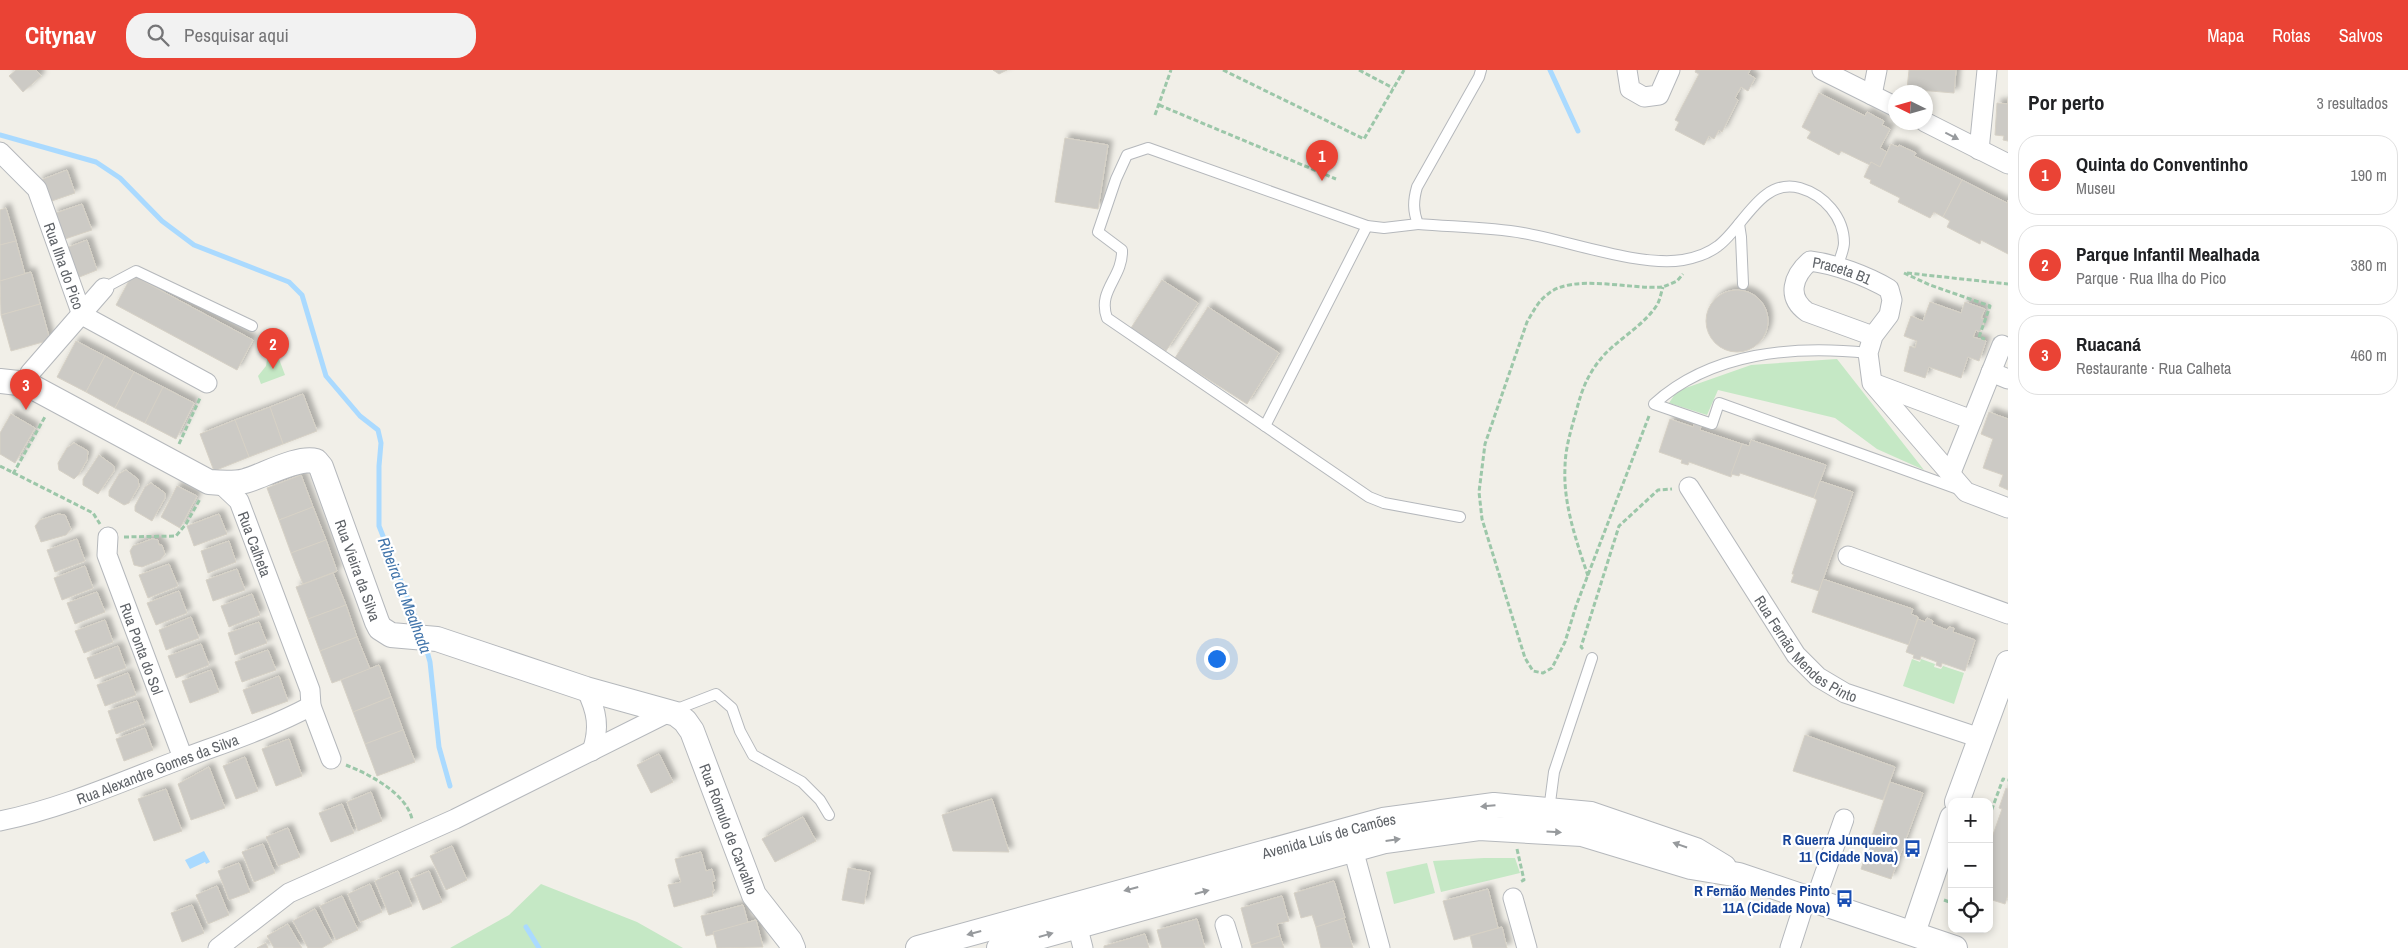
<!DOCTYPE html>
<html lang="pt">
<meta charset="utf-8">
<style>
:root{--surface:#fff;--page:#f2f2f2;--text:#202124;--muted:#757577;--line:#e0e0e0;--accent:#ea4335}
body{margin:0;font-family:"Archivo Narrow",sans-serif;background:var(--page);color:var(--text)}
.controls{position:absolute;right:15px;bottom:15px;display:grid;overflow:hidden;border-radius:10px;box-shadow:0 2px 8px #0003}
.controls button{width:45px;height:45px;display:grid;place-items:center;padding:0;border:0;border-bottom:1px solid var(--line);background:var(--surface);color:var(--text);font:25px sans-serif}
.compass{position:absolute;left:1888px;top:15px;width:45px;height:45px;border-radius:50%;background:var(--surface);box-shadow:0 2px 8px #0003;rotate:275deg}
.you{position:absolute;left:1216px;top:588px;width:18px;height:18px;margin:-12px;border:4px solid #fff;border-radius:50%;background:#1a73e8;box-shadow:0 0 0 8px #1a73e833}
.badge{display:grid;place-items:center;width:32px;height:32px;border-radius:50%;background:var(--accent);color:#fff;font-size:16px;font-weight:700}
.pin{position:absolute;translate:-50% -41px;filter:drop-shadow(0 1px 2px #0008)}
.pin::after{content:'';position:absolute;top:26px;width:18px;height:15px;background:inherit;clip-path:polygon(0 0,100% 0,50% 100%)}
.list{margin:0;padding:0;list-style:none}
h2{display:flex;justify-content:space-between;align-items:center;height:65px;margin:0;padding:0 20px;font-size:21px}
h2 small{font-size:16px;font-weight:400;color:var(--muted)}
.list li{display:grid;grid-template-columns:32px 1fr auto;gap:15px;align-items:center;box-sizing:border-box;height:80px;margin:0 10px 10px;padding:0 10px;border:1px solid var(--line);border-radius:20px}
.list b{display:block;font-size:19px;white-space:nowrap}
.list p{margin:0;font-size:16px;white-space:nowrap;color:var(--muted)}
.list em{font-size:16px;font-style:normal;color:var(--muted)}
.icon{flex:none;width:28px;height:28px;fill:none;stroke:currentColor;stroke-width:2;stroke-linecap:round;stroke-linejoin:round}
.map{position:relative;flex:none;width:2008px;height:878px;overflow:hidden}
header{display:flex;align-items:center;gap:30px;box-sizing:border-box;height:70px;padding:0 25px;background:var(--accent);color:#fff}
header strong{font-size:24px}
nav{display:flex;gap:28px;margin-inline-start:auto;font-size:18px}
.search{width:350px;height:45px;background:var(--page);display:flex;align-items:center;gap:12px;box-sizing:border-box;padding:0 18px;border-radius:20px;color:var(--muted);font-size:19px}
main{display:flex}
aside{flex:1;background:var(--surface)}
.map>svg:first-child{display:block}
.green{fill:#c5e8c5}
.water{fill:#aadaff}
.lines{fill:none;stroke-linecap:round;stroke-linejoin:round}
.stream{stroke:#aadaff;stroke-width:5}
.building{fill:#cccac5;stroke:#d6d1c6;filter:url(#shadow)}
.service-casing{stroke:#b5b8bc;stroke-width:12}
.minor-casing{stroke:#b5b8bc;stroke-width:21}
.tertiary-casing{stroke:#b5b8bc;stroke-width:26}
.path{stroke:#9cc7a9;stroke-width:3;stroke-dasharray:5 2.5;stroke-linecap:butt}
.service{stroke:#fff;stroke-width:10}
.minor{stroke:#fff;stroke-width:19}
.tertiary{stroke:#fff;stroke-width:24}
.oneway{fill:#979a9d}
.labels{text-anchor:middle;dominant-baseline:central;stroke-width:4.5;stroke-linejoin:round;paint-order:stroke}
.street-label{font-size:15px;fill:#5f6368;stroke:#fff}
.transit-label{font-size:15px;font-weight:bold;fill:#164399;stroke:#fff;text-anchor:end}
.water-label{font-size:16px;font-style:italic;fill:#4174aa;stroke:#fff}
</style>
<header>
<strong>Citynav</strong>
<div class="search"><svg class="icon" aria-label="search" viewBox="0 0 24 24"><circle cx="10" cy="10" r="6"/><path d="M15 15l6 6"/></svg>Pesquisar aqui</div>
<nav><a>Mapa</a><a>Rotas</a><a>Salvos</a></nav>
</header>
<main>
<div class="map">
<svg width="2008" height="878" viewBox="0 0 2008 878">
<defs>
<filter id="shadow"><feDropShadow dx="4.5" dy="-4.5" stdDeviation="2.5" flood-color="#0004"/></filter>
</defs>
<rect width="100%" height="100%" fill="#f1efe8"/>
<g class="green">
<polygon points="276,281 285,305 261,314 258,306 266,296 268,283"/>
<polygon points="1837,289 1924,400 1877,379 1835,348 1718,320 1707,345 1669,333 1677,321 1751,295"/>
<polygon points="1912,589 1920,592 1921,589 1935,594 1934,597 1941,599 1943,596 1964,603 1954,634 1903,616"/>
<polygon points="1484,788 1515,788 1520,803 1441,822 1433,791"/>
<polygon points="1427,793 1435,823 1394,834 1386,802"/>
<polygon points="541,814 637,852 683,878 450,878 509,845"/>
</g>
<polygon class="water" points="204,781 210,792 206,794 205,792 190,799 185,790"/>
<g class="lines">
<g class="stream">
<polyline points="1550,0 1578,61"/>
<polyline points="0,65 96,92 120,108 162,151 194,175 289,212 302,225 326,306 360,346 378,360 381,373 379,396 379,456 421,562"/>
<polyline points="425,574 430,592 439,677 450,716"/>
<polyline points="526,857 539,878"/>
</g>
</g>
<g class="building">
<polygon points="16,0 36,0 41,6 23,22 9,6"/>
<polygon points="993,0 1007,0 999,4"/>
<polygon points="1696,0 1750,0 1748,4 1755,8 1748,21 1741,17 1735,28 1738,30 1722,62 1719,60 1714,69 1709,66 1704,75 1675,60 1679,52 1675,50 1699,4 1695,2"/>
<polygon points="1909,0 1956,0 1954,23 1907,19"/>
<polygon points="1819,23 1865,46 1867,42 1884,51 1882,55 1890,59 1880,78 1887,82 1880,97 1871,92 1870,95 1841,81 1839,85 1807,68 1811,62 1802,57"/>
<polygon points="2008,28 2008,71 2003,70 2004,66 1995,65 1997,33 2008,34"/>
<polygon points="1065,68 1108,75 1098,139 1055,132"/>
<polygon points="1891,74 1898,77 1899,75 1916,83 1914,86 1962,110 1943,147 1934,142 1930,148 1898,132 1900,128 1870,113 1871,110 1864,107 1871,92 1880,97"/>
<polygon points="67,100 75,123 46,133 38,111"/>
<polygon points="1962,110 2007,133 2008,130 2008,184 1981,170 1980,174 1947,157 1950,151 1943,147"/>
<polygon points="82,134 92,160 62,170 53,144"/>
<polygon points="6,138 16,171 0,175 0,140"/>
<polygon points="87,170 97,200 77,208 66,178"/>
<polygon points="16,171 25,204 0,211 0,175"/>
<polygon points="31,202 40,234 1,245 0,211"/>
<polygon points="132,205 253,270 237,300 116,235"/>
<polygon points="1162,210 1198,233 1166,281 1131,258"/>
<circle cx="1737" cy="251" r="31"/>
<polygon points="1930,232 1961,243 1965,232 1985,239 1981,248 1985,249 1980,262 1976,260 1973,267 1986,271 1979,291 1968,287 1961,308 1929,297 1925,308 1904,301 1910,276 1915,278 1917,271 1904,266 1911,246 1923,251"/>
<polygon points="40,234 50,270 11,281 1,245"/>
<polygon points="1208,237 1279,283 1247,334 1175,288"/>
<polygon points="76,271 105,286 86,322 57,307"/>
<polygon points="105,286 134,302 115,338 86,322"/>
<polygon points="134,302 163,317 145,353 115,338"/>
<polygon points="163,317 194,333 176,369 145,353"/>
<polygon points="303,324 317,361 283,374 270,337"/>
<polygon points="270,337 283,374 249,387 235,350"/>
<polygon points="1989,342 2008,349 2008,420 1999,416 2003,405 1983,398 1993,369 1981,364"/>
<polygon points="11,344 35,358 15,393 0,384 0,363"/>
<polygon points="1670,349 1693,357 1694,354 1701,356 1700,360 1742,374 1731,407 1689,392 1688,395 1681,393 1682,390 1659,382"/>
<polygon points="235,350 249,387 214,401 200,364"/>
<polygon points="1751,370 1826,395 1814,428 1740,403 1739,406 1731,404 1742,374 1749,376"/>
<polygon points="74,373 88,381 87,390 79,404 74,409 59,400 58,393 67,378"/>
<polygon points="99,385 114,396 114,401 98,424 83,415 83,409"/>
<polygon points="126,400 138,409 139,416 129,433 124,435 109,426 109,421 119,404"/>
<polygon points="301,405 313,437 279,450 267,418"/>
<polygon points="1820,411 1853,422 1819,521 1791,512 1794,504 1792,504 1817,430 1814,428"/>
<polygon points="151,413 165,423 165,428 152,451 135,441 135,436 145,417"/>
<polygon points="177,416 197,426 180,458 161,447"/>
<polygon points="313,437 326,470 291,483 279,450"/>
<polygon points="58,444 65,445 71,459 66,465 41,472 35,456 40,450"/>
<polygon points="219,444 227,464 194,476 187,456"/>
<polygon points="77,469 85,491 55,502 47,480"/>
<polygon points="152,469 158,470 159,475 162,475 165,484 160,490 142,497 134,495 130,481 133,476"/>
<polygon points="326,470 337,501 303,514 291,483"/>
<polygon points="229,471 236,492 208,503 201,481"/>
<polygon points="169,494 178,516 148,528 139,505"/>
<polygon points="85,496 93,518 62,530 54,508"/>
<polygon points="237,499 245,520 213,531 206,510"/>
<polygon points="333,503 346,535 308,549 296,517"/>
<polygon points="1823,509 1913,539 1911,544 1918,547 1909,575 1812,542"/>
<polygon points="179,521 187,543 156,555 147,533"/>
<polygon points="97,522 105,542 75,554 67,533"/>
<polygon points="252,524 260,545 229,557 221,536"/>
<polygon points="346,535 357,567 320,581 308,549"/>
<polygon points="191,547 199,568 166,580 159,560"/>
<polygon points="1927,548 1933,551 1932,554 1947,560 1949,557 1954,558 1953,562 1975,570 1965,601 1942,593 1941,597 1936,595 1937,592 1921,586 1920,590 1913,588 1914,585 1906,582 1918,549 1925,552"/>
<polygon points="105,550 113,572 84,583 75,561"/>
<polygon points="259,552 267,573 235,585 228,563"/>
<polygon points="357,567 370,599 332,613 320,581"/>
<polygon points="201,574 209,595 176,608 168,586"/>
<polygon points="118,576 126,598 95,609 87,588"/>
<polygon points="268,580 276,600 242,612 235,592"/>
<polygon points="379,595 391,627 353,642 341,610"/>
<polygon points="211,600 219,622 190,633 182,611"/>
<polygon points="128,603 136,625 105,636 97,615"/>
<polygon points="279,606 288,631 252,644 243,620"/>
<polygon points="391,627 403,660 365,674 353,642"/>
<polygon points="137,631 145,653 116,664 108,641"/>
<polygon points="145,658 153,680 124,691 116,669"/>
<polygon points="403,660 415,692 377,706 365,674"/>
<polygon points="1805,665 1895,697 1883,730 1793,701"/>
<polygon points="289,669 302,706 276,716 262,679"/>
<polygon points="659,684 673,712 651,723 637,695"/>
<polygon points="245,687 258,721 236,729 223,696"/>
<polygon points="209,697 225,738 191,750 178,714"/>
<polygon points="1890,712 1923,723 1891,809 1861,799"/>
<polygon points="2006,718 2008,719 2008,825 2005,834 1989,829 1989,776 2002,739 1999,738"/>
<polygon points="166,719 182,761 154,771 138,729"/>
<polygon points="371,722 382,751 358,761 347,732"/>
<polygon points="992,729 1009,782 953,781 942,745"/>
<polygon points="342,734 354,763 331,772 319,743"/>
<polygon points="803,747 816,771 775,792 762,769"/>
<polygon points="288,758 300,787 278,796 266,767"/>
<polygon points="263,774 275,803 254,812 242,782"/>
<polygon points="452,776 467,810 446,820 430,786"/>
<polygon points="701,782 706,801 712,799 715,811 712,812 714,821 712,821 713,826 674,837 668,815 681,812 675,789"/>
<polygon points="239,793 250,822 229,830 218,801"/>
<polygon points="848,798 870,802 864,834 842,830"/>
<polygon points="398,801 412,836 389,845 375,811"/>
<polygon points="429,801 442,832 423,840 410,809"/>
<polygon points="1334,811 1345,848 1316,857 1312,845 1301,848 1294,823"/>
<polygon points="370,814 382,842 360,852 348,824"/>
<polygon points="217,816 229,845 208,854 196,825"/>
<polygon points="1488,819 1498,858 1454,870 1443,831"/>
<polygon points="342,826 358,860 336,870 320,836"/>
<polygon points="1282,826 1289,851 1277,854 1280,866 1251,875 1241,838"/>
<polygon points="192,835 204,863 182,872 171,843"/>
<polygon points="743,835 748,853 713,862 714,864 706,866 701,846"/>
<polygon points="315,839 332,872 322,878 308,878 293,851"/>
<polygon points="1344,848 1353,878 1321,878 1316,857"/>
<polygon points="1197,849 1205,878 1162,878 1157,860"/>
<polygon points="756,850 763,877 717,878 713,862"/>
<polygon points="288,854 302,878 274,878 267,866"/>
<polygon points="1502,857 1507,878 1473,878 1470,866"/>
<polygon points="1145,864 1149,878 1104,878 1104,876"/>
<polygon points="1280,866 1284,878 1252,878 1251,875"/>
<polygon points="266,873 268,878 257,878"/>
</g>
<g class="lines">
<defs>
<g id="service">
<path d="M1481,0L1479,7L1417,117C1413,131 1413,141 1418,154C1453,157 1489,157 1523,163C1569,171 1639,197 1683,190C1694,188 1709,183 1718,176C1743,158 1761,107 1800,118C1824,125 1844,147 1844,173C1844,180 1839,190 1837,198"/>
<path d="M1418,154L1384,158L1367,156L1148,78L1127,85L1116,109L1098,162L1122,180C1123,208 1097,220 1107,248L1369,427L1384,433L1460,447"/>
<polyline points="1739,154 1741,167 1743,214"/>
<polyline points="104,218 136,201 252,256"/>
<path d="M1868,283C1795,275 1711,282 1654,334L1712,354L1719,333L1961,420"/>
<polyline points="1265,356 1367,156"/>
<polyline points="672,641 716,624 732,638 740,661 753,685 802,712 820,730 829,745"/>
<polyline points="1549,740 1554,702 1592,588"/>
</g>
<g id="minor">
<polyline points="1627,0 1630,19 1644,27 1659,25 1670,0"/>
<polyline points="1822,0 1896,37"/>
<polyline points="1872,25 1877,0"/>
<polyline points="1925,52 2008,94"/>
<polyline points="1979,80 1987,0"/>
<path id="s1" d="M0,82L37,119L82,245L207,313"/>
<path id="s2" d="M1873,266L1807,242C1786,227 1793,206 1810,191C1835,194 1867,206 1889,219L1892,230L1889,245L1873,266L1868,283L1872,313L1966,422L2008,438"/>
<polyline points="1991,302 2008,309"/>
<polyline points="1873,313 1972,350"/>
<polyline points="27,314 30,303 104,218"/>
<polyline points="1950,405 2002,275"/>
<path id="s3" d="M220,413L239,431L310,620L311,636L331,689"/>
<path id="s4" d="M1689,417L1796,585L1818,607L1845,623L1980,668"/>
<path id="s5" d="M108,467L107,485L183,688"/>
<polyline points="1848,486 2008,544"/>
<path d="M586,619C597,641 600,658 592,681"/>
<path id="s6" d="M0,751C64,738 123,711 184,688C227,672 270,658 311,636"/>
<polyline points="1350,768 1380,878"/>
<polyline points="1513,828 1527,878"/>
<polyline points="1815,831 1844,749"/>
<polyline points="1074,843 1083,878"/>
<polyline points="1225,855 1232,878"/>
<polyline points="218,878 289,823 455,749 669,642"/>
<polyline points="1790,878 1806,828"/>
</g>
<g id="tertiary">
<path id="s7" d="M0,311L27,314L209,412C221,413 234,414 245,411C263,406 298,386 316,391L321,397L377,552L380,558L391,565L437,569L586,619L676,644L685,651L692,661L754,825L790,871L793,878"/>
<polyline points="1957,732 2008,593"/>
<polyline points="1913,863 1952,748"/>
<path id="s8" d="M918,878L1383,750L1494,735L1591,744L1696,780L1724,797"/>
<polyline points="999,878 1385,771 1479,758 1582,764 1691,797 1739,805 1955,878"/>
</g>
</defs>
<use href="#service" class="service-casing"/>
<use href="#minor" class="minor-casing"/>
<use href="#tertiary" class="tertiary-casing"/>
<g class="path">
<polyline points="1223,0 1364,69 1404,0"/>
<polyline points="1359,0 1393,18"/>
<polyline points="1159,35 1336,109"/>
<polyline points="1155,45 1171,0"/>
<polyline points="1904,203 1930,215 1990,236 1979,267 1985,269"/>
<polyline points="1907,203 2008,214"/>
<path d="M1649,346L1576,536L1565,572L1552,598L1543,603L1533,601L1525,588L1482,449L1479,422L1485,374L1527,252C1533,242 1538,231 1548,224C1572,203 1632,220 1663,217L1677,211L1683,204"/>
<polyline points="179,374 200,328"/>
<polyline points="0,396 93,443 100,454"/>
<polyline points="13,404 46,345"/>
<polyline points="124,467 176,466 186,454 200,429"/>
<path d="M1588,506C1577,473 1563,434 1565,398C1565,379 1571,360 1576,342C1582,319 1588,303 1604,285C1620,268 1644,255 1657,235C1660,230 1661,223 1663,217"/>
<polyline points="1583,579 1581,577 1619,456 1658,420 1672,419"/>
<path d="M346,695C369,704 406,723 412,749"/>
<polyline points="1989,747 2003,709 2008,710"/>
<polyline points="1517,779 1524,810 1520,812"/>
<polyline points="1944,830 1952,833"/>
</g>
<use href="#service" class="service"/>
<use href="#minor" class="minor"/>
<use href="#tertiary" class="tertiary"/>
</g>
<defs><path id="oneway-solid" d="M-6-.8H1V-3.2L6.5 0L1 3.2V.8H-6Z" transform="scale(1.25)"/></defs>
<g class="oneway">
<use href="#oneway-solid" transform="translate(1952 66) rotate(27)"/>
<use href="#oneway-solid" transform="translate(1488 736) rotate(175)"/>
<use href="#oneway-solid" transform="translate(1554 762) rotate(3)"/>
<use href="#oneway-solid" transform="translate(1393 770) rotate(-8)"/>
<use href="#oneway-solid" transform="translate(1680 775) rotate(-161)"/>
<use href="#oneway-solid" transform="translate(1131 819) rotate(165)"/>
<use href="#oneway-solid" transform="translate(1202 822) rotate(-15)"/>
<use href="#oneway-solid" transform="translate(974 863) rotate(165)"/>
<use href="#oneway-solid" transform="translate(1046 865) rotate(-16)"/>
</g>
<defs>
<symbol id="bus-bare" viewBox="-9 -9 18 18"><path d="M-5-6H5V4H4V6H2V4H-2V6H-4V4H-5ZM-3.5-4V0h7V-4ZM-3.5 1.2v1.5H-2V1.2ZM2 1.2v1.5H3.5V1.2Z" fill="#1a4fb4" stroke="#fff" stroke-width="2.5" paint-order="stroke"/></symbol>
</defs>
<g fill-rule="evenodd">
<use href="#bus-bare" x="1900" y="766" width="25" height="25"/>
<use href="#bus-bare" x="1832" y="816" width="25" height="25"/>
</g>
<g class="labels">
<g class="street-label">
<text stroke="none"><textPath href="#s1" startOffset="134">Rua Ilha do Pico</textPath></text>
<text stroke="none"><textPath href="#s2" startOffset="164">Praceta B1</textPath></text>
<text stroke="none"><textPath href="#s3" startOffset="72">Rua Calheta</textPath></text>
<text stroke="none"><textPath href="#s7" startOffset="462">Rua Vieira da Silva</textPath></text>
<text stroke="none"><textPath href="#s4" startOffset="202">Rua Fernão Mendes Pinto</textPath></text>
<text stroke="none"><textPath href="#s5" startOffset="118">Rua Ponta do Sol</textPath></text>
<text stroke="none"><textPath href="#s6" startOffset="166">Rua Alexandre Gomes da Silva</textPath></text>
<text stroke="none"><textPath href="#s7" startOffset="962">Rua Rómulo de Carvalho</textPath></text>
<text stroke="none"><textPath href="#s8" startOffset="426">Avenida Luís de Camões</textPath></text>
</g>
<g class="transit-label">
<text x="1898" y="769">R Guerra Junqueiro<tspan x="1898" dy="17">11 (Cidade Nova)</tspan></text>
<text x="1830" y="820">R Fernão Mendes Pinto<tspan x="1830" dy="17">11A (Cidade Nova)</tspan></text>
</g>
<g class="water-label">
<text transform="translate(405 525) rotate(69)">Ribeira da Mealhada</text>
</g>
</g>
</svg>
<div class="controls">
<button>+</button>
<button>−</button>
<button><svg class="icon" aria-label="locate" viewBox="0 0 24 24"><circle cx="12" cy="12" r="6"/><path d="M12 2v4M12 18v4M2 12h4M18 12h4"/></svg></button>
</div>
<svg class="compass" viewBox="-18 -18 36 36"><path d="M0-13l5 13h-10z" fill="#e53935"/><path d="M0 13l5-13h-10z" fill="#757577"/></svg>
<div class="you"></div>
<div class="pin badge" style="left:1322px;top:111px">1</div>
<div class="pin badge" style="left:273px;top:299px">2</div>
<div class="pin badge" style="left:26px;top:340px">3</div>
</div>
<aside>
<h2>Por perto<small>3 resultados</small></h2>
<ul class="list">
<li><span class="badge">1</span><div><b>Quinta do Conventinho</b><p>Museu</p></div><em>190 m</em></li>
<li><span class="badge">2</span><div><b>Parque Infantil Mealhada</b><p>Parque · Rua Ilha do Pico</p></div><em>380 m</em></li>
<li><span class="badge">3</span><div><b>Ruacaná</b><p>Restaurante · Rua Calheta</p></div><em>460 m</em></li>
</ul>
</aside>
</main>
